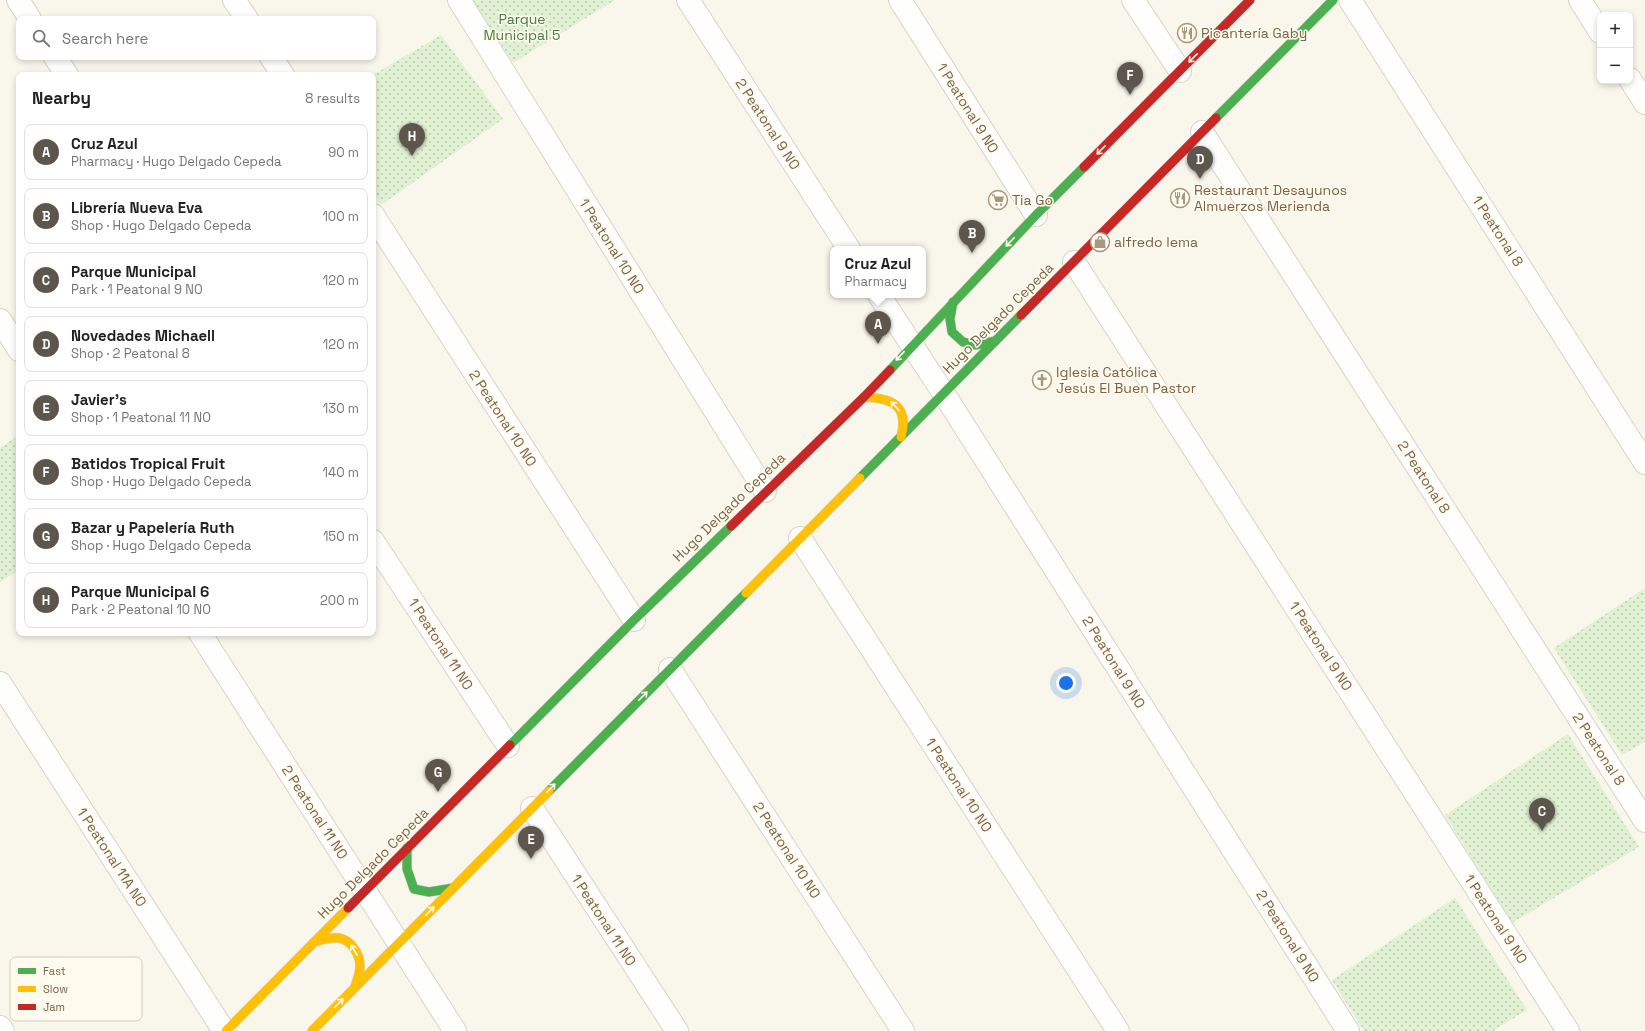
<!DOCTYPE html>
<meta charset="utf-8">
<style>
:root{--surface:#fff;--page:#f2f2f2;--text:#202124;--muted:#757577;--line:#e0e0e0;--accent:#5d564d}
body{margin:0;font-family:"Space Grotesk",sans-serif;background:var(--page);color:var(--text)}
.controls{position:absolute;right:12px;top:12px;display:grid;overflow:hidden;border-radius:8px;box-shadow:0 2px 6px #0003}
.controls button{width:36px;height:36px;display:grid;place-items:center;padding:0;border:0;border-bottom:1px solid var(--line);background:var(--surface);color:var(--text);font:20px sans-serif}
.you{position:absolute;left:1066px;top:683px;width:14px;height:14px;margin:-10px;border:3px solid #fff;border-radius:50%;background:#1a73e8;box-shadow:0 0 0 6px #1a73e833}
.badge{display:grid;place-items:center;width:26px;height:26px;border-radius:50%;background:var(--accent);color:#fff;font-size:13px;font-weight:700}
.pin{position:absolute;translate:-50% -33px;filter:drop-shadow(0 1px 2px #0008)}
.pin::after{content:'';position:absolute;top:21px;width:14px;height:12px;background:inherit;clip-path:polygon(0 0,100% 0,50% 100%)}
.popup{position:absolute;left:830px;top:246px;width:96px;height:52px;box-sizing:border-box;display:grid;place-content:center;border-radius:8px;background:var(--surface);filter:drop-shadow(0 1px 3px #0005);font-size:13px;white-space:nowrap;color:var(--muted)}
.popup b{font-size:15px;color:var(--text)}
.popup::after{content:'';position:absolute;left:50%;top:100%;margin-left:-8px;border:8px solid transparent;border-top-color:var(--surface)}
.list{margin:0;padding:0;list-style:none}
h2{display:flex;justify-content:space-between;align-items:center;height:52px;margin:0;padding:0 16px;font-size:17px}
h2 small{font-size:13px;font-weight:400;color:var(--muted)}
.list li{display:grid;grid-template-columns:26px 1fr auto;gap:12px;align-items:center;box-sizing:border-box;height:56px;margin:0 8px 8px;padding:0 8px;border:1px solid var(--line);border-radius:8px}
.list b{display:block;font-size:15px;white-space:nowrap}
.list p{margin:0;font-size:13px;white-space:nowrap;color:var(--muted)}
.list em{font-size:13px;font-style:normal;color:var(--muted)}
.icon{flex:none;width:22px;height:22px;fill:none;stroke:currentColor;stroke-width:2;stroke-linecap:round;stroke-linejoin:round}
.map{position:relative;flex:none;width:1645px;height:1031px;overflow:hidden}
.search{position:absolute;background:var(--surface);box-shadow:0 2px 6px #0003;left:16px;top:16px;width:360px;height:44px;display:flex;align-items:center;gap:10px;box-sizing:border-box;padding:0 14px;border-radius:8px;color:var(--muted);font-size:15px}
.panel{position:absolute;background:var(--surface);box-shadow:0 2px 6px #0003;left:16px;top:72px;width:360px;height:564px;border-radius:8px}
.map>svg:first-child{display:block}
.park{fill:url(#park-dots)}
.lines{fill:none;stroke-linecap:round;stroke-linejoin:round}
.street-casing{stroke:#d8d3c9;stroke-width:24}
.fast-casing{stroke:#d9d3c9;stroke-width:10}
.slow-casing{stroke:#d9d3c9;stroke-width:10}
.jam-casing{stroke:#d9d3c9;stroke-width:10}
.street{stroke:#fefefc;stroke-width:22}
.fast{stroke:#4caf50;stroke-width:9}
.slow{stroke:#ffc107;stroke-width:9}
.jam{stroke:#c62828;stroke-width:9}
.oneway{stroke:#fffbee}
.labels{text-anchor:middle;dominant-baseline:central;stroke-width:3;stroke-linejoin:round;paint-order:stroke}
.park-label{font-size:14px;fill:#437c3b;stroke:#fffbee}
.poi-label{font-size:14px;fill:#7b6247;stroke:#fffbee;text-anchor:start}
.street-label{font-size:14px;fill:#7b6247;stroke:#fffbee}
.key{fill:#fffbee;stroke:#d7cdbc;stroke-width:1}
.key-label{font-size:11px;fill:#7b6247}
</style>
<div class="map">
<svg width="1645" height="1031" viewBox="0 0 1645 1031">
<defs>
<pattern id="park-dots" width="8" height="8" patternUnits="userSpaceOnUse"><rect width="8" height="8" fill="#e1f2d4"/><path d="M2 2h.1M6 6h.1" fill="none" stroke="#bbc7ae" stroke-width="1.8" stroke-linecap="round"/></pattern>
</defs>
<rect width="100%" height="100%" fill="#f9f6eb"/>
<g class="park">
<polygon points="472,0 615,0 513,63"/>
<polygon points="441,35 503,119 381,205 373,193 373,75"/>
<polygon points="19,435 19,570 0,582 0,448"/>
<polygon points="1645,588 1645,742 1622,755 1554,648"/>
<polygon points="1568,734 1639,847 1512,923 1445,815"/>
<polygon points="1455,898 1527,1010 1493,1031 1364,1031 1332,980"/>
</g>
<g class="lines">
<defs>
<g id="street">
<polyline points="18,0 30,19"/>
<polyline points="234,0 247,19"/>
<polyline points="459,0 765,491"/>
<polyline points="688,0 849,249"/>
<polyline points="900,0 1036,215"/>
<polyline points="1133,0 1180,71"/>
<polyline points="1350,0 1645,463"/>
<polyline points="1580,0 1600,32"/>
<polyline points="55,57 67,75"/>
<polyline points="271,57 283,75"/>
<polyline points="1630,79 1645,103"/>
<polyline points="1202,132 1645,821"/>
<polyline points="373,215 634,620"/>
<polyline points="1074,262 1568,1031"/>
<polyline points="879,295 944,394 1348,1031"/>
<polyline points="0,320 19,350"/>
<polyline points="800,538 1118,1031"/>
<polyline points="373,541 508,746"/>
<polyline points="200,633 455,1031"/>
<polyline points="670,669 903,1031"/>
<polyline points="0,683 224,1031"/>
<polyline points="532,808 677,1031"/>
<polyline points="0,1027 3,1031"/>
</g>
<g id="fast">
<polyline points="1216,118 1333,0"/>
<polyline points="953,302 950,319 952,332 963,342 976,345 995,341"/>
<polyline points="890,370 1036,215 1084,167"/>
<polyline points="860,478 1021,315"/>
<polyline points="510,745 634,620 731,526"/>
<polyline points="549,791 746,593"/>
<polyline points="407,848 407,869 414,889 429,892 453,888"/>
</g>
<g id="slow">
<path d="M864,397C893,398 909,406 901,437"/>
<polyline points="746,593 860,478"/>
<path d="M314,942C322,940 330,937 339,938C351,940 360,954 360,966C360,973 357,980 355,987"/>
<polyline points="226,1031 348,908"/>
<polyline points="312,1031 549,791"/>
</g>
<g id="jam">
<polyline points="1084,167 1250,0"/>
<polyline points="1021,315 1216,118"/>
<polyline points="731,526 864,397 890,370"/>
<polyline points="348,908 510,745"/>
</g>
</defs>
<use href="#street" class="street-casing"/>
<use href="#fast" class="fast-casing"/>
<use href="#slow" class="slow-casing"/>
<use href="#jam" class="jam-casing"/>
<use href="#street" class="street"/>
<use href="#fast" class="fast"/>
<use href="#slow" class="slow"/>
<use href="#jam" class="jam"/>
</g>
<defs><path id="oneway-shaft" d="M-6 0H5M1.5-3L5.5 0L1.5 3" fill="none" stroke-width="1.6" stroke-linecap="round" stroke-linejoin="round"/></defs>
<g class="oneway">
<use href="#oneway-shaft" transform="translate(1193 58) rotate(135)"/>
<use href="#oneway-shaft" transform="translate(1101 150) rotate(135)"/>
<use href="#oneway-shaft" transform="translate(1010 242) rotate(134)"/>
<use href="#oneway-shaft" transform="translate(900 356) rotate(133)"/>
<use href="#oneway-shaft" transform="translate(895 406) rotate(-132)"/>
<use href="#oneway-shaft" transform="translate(643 696) rotate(-45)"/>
<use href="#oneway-shaft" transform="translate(551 788) rotate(-45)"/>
<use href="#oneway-shaft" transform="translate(430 911) rotate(-46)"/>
<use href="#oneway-shaft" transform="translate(354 950) rotate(-121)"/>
<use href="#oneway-shaft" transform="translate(339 1003) rotate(-45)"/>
</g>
<defs>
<symbol id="restaurant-ring" viewBox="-11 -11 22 22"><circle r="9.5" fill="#fffbee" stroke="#a79680" stroke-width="1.5"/><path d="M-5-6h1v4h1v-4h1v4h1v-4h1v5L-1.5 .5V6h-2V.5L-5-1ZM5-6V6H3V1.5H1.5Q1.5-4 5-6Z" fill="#a79680"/></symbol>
<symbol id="supermarket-ring" viewBox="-11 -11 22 22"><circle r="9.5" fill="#fffbee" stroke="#a79680" stroke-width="1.5"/><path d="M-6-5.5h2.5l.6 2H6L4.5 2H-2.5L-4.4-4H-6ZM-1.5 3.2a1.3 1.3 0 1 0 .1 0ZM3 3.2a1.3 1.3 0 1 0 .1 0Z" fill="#a79680"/></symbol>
<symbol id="shop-ring" viewBox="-11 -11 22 22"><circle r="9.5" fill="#fffbee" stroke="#a79680" stroke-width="1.5"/><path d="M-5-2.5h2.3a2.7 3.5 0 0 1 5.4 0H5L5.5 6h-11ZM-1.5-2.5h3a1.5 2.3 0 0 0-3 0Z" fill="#a79680"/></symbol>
<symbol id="church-ring" viewBox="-11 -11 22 22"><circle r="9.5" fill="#fffbee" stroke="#a79680" stroke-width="1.5"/><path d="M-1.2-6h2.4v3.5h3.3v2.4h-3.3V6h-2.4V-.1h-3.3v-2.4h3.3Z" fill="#a79680"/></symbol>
</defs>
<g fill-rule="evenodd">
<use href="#restaurant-ring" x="1176" y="22" width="22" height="22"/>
<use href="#restaurant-ring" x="1169" y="187" width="22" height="22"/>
<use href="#supermarket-ring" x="987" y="189" width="22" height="22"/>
<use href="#shop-ring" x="1089" y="231" width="22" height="22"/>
<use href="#church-ring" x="1031" y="369" width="22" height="22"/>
</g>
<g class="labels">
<g class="park-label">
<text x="522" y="19">Parque<tspan x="522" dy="16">Municipal 5</tspan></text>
</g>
<g class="poi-label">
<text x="1201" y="33">Picantería Gaby</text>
<text x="1194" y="190">Restaurant Desayunos<tspan x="1194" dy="16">Almuerzos Merienda</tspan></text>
<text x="1012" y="200">Tia Go</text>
<text x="1114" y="242">alfredo lema</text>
<text x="1056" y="372">Iglesia Católica<tspan x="1056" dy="16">Jesús El Buen Pastor</tspan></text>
</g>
<g class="street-label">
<text transform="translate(968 108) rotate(58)">1 Peatonal 9 NO</text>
<text transform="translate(768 124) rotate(57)">2 Peatonal 9 NO</text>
<text transform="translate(1498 231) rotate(57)">1 Peatonal 8</text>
<text transform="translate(612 246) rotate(58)">1 Peatonal 10 NO</text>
<text transform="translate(998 318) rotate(-45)">Hugo Delgado Cepeda</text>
<text transform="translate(503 418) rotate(57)">2 Peatonal 10 NO</text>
<text transform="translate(1424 477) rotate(57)">2 Peatonal 8</text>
<text transform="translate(729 507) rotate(-44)">Hugo Delgado Cepeda</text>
<text transform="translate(441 644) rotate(57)">1 Peatonal 11 NO</text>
<text transform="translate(1321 646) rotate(57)">1 Peatonal 9 NO</text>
<text transform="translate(1114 662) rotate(58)">2 Peatonal 9 NO</text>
<text transform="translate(1599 749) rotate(57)">2 Peatonal 8</text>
<text transform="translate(959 785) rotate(57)">1 Peatonal 10 NO</text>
<text transform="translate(315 812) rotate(57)">2 Peatonal 11 NO</text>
<text transform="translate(787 850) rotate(57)">2 Peatonal 10 NO</text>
<text transform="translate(112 857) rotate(57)">1 Peatonal 11A NO</text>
<text transform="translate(373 863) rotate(-45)">Hugo Delgado Cepeda</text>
<text transform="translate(1496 919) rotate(57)">1 Peatonal 9 NO</text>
<text transform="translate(604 920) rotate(57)">1 Peatonal 11 NO</text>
<text transform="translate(1288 936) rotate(58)">2 Peatonal 9 NO</text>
</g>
</g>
<rect x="10" y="957" width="132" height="64" rx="6" class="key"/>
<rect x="18" y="968" width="18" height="6" fill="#4caf50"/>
<rect x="18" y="986" width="18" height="6" fill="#ffc107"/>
<rect x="18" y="1004" width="18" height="6" fill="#c62828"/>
<g class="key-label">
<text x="43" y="975">Fast</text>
<text x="43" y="993">Slow</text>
<text x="43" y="1011">Jam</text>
</g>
</svg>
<div class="controls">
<button>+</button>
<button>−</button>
</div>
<div class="you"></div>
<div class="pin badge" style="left:878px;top:344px">A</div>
<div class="popup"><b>Cruz Azul</b>Pharmacy</div>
<div class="pin badge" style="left:972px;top:253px">B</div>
<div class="pin badge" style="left:1542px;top:831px">C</div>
<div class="pin badge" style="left:1200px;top:179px">D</div>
<div class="pin badge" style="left:531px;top:859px">E</div>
<div class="pin badge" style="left:1130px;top:95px">F</div>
<div class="pin badge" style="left:438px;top:792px">G</div>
<div class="pin badge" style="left:412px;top:156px">H</div>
<div class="search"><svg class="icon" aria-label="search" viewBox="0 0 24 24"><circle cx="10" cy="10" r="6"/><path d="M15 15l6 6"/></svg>Search here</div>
<section class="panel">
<h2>Nearby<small>8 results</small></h2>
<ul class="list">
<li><span class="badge">A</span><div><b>Cruz Azul</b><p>Pharmacy · Hugo Delgado Cepeda</p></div><em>90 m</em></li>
<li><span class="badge">B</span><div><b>Librería Nueva Eva</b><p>Shop · Hugo Delgado Cepeda</p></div><em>100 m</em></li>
<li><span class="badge">C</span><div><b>Parque Municipal</b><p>Park · 1 Peatonal 9 NO</p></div><em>120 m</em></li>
<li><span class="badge">D</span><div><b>Novedades Michaell</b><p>Shop · 2 Peatonal 8</p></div><em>120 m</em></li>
<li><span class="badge">E</span><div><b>Javier's</b><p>Shop · 1 Peatonal 11 NO</p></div><em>130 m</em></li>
<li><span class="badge">F</span><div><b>Batidos Tropical Fruit</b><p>Shop · Hugo Delgado Cepeda</p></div><em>140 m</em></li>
<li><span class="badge">G</span><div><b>Bazar y Papelería Ruth</b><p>Shop · Hugo Delgado Cepeda</p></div><em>150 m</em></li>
<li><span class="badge">H</span><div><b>Parque Municipal 6</b><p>Park · 2 Peatonal 10 NO</p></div><em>200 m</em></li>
</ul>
</section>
</div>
